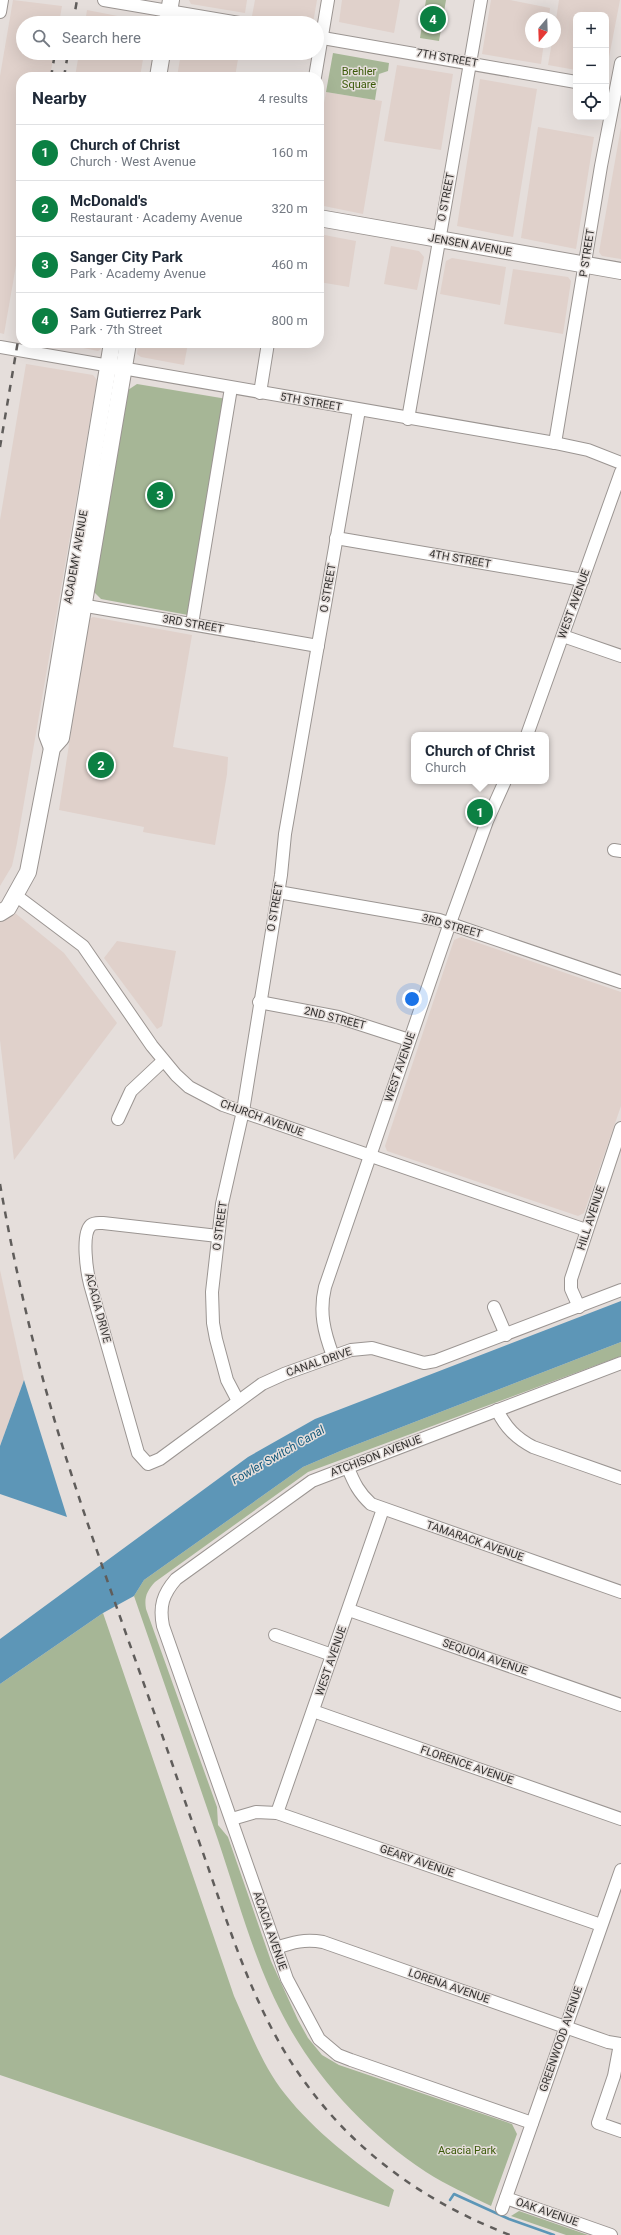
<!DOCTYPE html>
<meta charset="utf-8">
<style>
:root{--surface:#fff;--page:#f6f6f7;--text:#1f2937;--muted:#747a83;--line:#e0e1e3;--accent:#0b8043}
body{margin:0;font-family:Roboto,sans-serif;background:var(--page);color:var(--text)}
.controls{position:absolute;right:12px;top:12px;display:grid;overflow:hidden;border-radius:8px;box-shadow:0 4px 16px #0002}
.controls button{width:36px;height:36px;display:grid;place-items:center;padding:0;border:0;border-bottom:1px solid var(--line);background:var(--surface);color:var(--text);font:20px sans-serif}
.compass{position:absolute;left:525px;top:12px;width:36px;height:36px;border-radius:50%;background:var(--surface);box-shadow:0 4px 16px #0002;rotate:199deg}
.you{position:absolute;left:412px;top:999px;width:14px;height:14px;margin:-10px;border:3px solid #fff;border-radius:50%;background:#1a73e8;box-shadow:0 0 0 6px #1a73e833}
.badge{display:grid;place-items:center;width:26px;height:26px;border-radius:50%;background:var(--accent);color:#fff;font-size:13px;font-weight:700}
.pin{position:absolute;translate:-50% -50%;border:2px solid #fff;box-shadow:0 1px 4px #0006}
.popup{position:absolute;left:411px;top:732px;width:138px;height:52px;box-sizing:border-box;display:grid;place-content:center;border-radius:8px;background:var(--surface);filter:drop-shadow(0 1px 3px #0005);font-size:13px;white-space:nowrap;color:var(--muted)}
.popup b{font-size:15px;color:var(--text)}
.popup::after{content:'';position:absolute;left:50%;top:100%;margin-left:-8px;border:8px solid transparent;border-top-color:var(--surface)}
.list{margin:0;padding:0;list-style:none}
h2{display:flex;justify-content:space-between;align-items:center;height:52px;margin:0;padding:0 16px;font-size:17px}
h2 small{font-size:13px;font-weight:400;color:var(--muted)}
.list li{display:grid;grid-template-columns:26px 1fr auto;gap:12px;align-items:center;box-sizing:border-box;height:56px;padding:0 16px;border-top:1px solid var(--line)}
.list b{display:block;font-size:15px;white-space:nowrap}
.list p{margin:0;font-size:13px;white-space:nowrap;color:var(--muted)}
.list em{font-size:13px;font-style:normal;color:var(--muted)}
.icon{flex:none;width:22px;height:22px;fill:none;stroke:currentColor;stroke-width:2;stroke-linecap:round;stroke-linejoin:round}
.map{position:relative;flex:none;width:621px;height:2235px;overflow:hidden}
.search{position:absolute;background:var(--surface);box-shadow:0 4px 16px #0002;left:16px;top:16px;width:308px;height:44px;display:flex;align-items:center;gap:10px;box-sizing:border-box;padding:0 14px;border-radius:22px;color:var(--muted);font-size:15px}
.panel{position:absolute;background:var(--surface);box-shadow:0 4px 16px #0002;left:16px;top:72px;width:308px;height:276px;border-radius:16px}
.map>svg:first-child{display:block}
.built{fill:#e0d1cb}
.green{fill:#a6b696}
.water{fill:#5d96b7}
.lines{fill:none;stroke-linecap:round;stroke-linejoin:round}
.stream{stroke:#5d96b7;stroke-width:2.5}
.minor-casing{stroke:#9b9592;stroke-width:14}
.major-casing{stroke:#9b9592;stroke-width:18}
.minor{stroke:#fff;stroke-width:12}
.major{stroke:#fff;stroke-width:16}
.rail{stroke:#605d5b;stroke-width:2.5;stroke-dasharray:7 7;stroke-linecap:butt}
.labels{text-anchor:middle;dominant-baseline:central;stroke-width:3;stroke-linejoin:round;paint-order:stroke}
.street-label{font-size:11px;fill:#343231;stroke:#e5dedb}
.park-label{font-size:11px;fill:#3b5908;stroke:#e5dedb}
.water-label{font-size:12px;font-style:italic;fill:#165b7d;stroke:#e5dedb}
</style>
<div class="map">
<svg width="621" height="2235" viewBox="0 0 621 2235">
<rect width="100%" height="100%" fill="#e5dedb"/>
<g class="built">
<polygon points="13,0 62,6 59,23 23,23 23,53 54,53 50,77 21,77 21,237 4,334 0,333 0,76"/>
<polygon points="189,0 247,0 245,13 191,4"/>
<polygon points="255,0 317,0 313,23 297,23 252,16"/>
<polygon points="342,0 400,0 394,33 339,22"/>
<polygon points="491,0 510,0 550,8 549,18 531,18 531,42 544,42 541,64 482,54"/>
<polygon points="559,0 620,0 606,73 606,15 576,15 576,70 548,65 552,42 555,42 555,26"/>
<polygon points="87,10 143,21 146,23 85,23"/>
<polygon points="79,53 144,53 140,77 75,77"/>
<polygon points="181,53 239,53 235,77 177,77"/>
<polygon points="397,65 453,74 441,150 384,141"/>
<polygon points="480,79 537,89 513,237 457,226"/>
<polygon points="326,92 382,101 363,214 319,205 319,131"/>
<polygon points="538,127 594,137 576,249 521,238"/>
<polygon points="621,127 621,259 602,256 599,252"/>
<polygon points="319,234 356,241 349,287 319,282"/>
<polygon points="391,246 419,251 424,257 417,290 384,284"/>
<polygon points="452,258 506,267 500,305 440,294 446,261"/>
<polygon points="513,269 568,277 571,281 563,334 504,324"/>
<polygon points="59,343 102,343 101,349 98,351"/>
<polygon points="138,343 188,343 184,365 141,357 137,354"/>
<polygon points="26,364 93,375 97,380 17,843 12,866 0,886 0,520"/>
<polygon points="93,617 192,635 173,747 228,757 227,774 215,845 143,832 144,827 59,810 88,620"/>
<polygon points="11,913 15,913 64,953 117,1023 14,1160 0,1040 0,921"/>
<polygon points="461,937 621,992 621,1106 584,1213 578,1216 387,1151 385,1146 454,940"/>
<polygon points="117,941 176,951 162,1026 157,1029 104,958"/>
<polygon points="0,1270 24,1380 0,1446"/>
</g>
<g class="green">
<polygon points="426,0 446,0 439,41 420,38"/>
<polygon points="333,53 389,63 388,71 379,74 375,100 326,92"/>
<polygon points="137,384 227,399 188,615 101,599 94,592 128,390"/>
<path d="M621,1342V1356L308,1472L155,1582C147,1591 144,1597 146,1609L217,1807L218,1825L228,1837L271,1961L298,2020L308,2038L322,2055L339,2065L512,2124L517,2134L491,2206C469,2195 446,2185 426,2172C371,2136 320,2083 288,2025C256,1968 239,1902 218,1840C190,1758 162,1677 134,1596L144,1580L303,1467L345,1449Z"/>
<path d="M103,1613L234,1996C249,2029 262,2065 285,2094C315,2132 355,2162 394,2190L389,2207L0,2075V1684Z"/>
<polygon points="519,2211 588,2235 566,2235 511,2216"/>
</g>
<g class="water">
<polygon points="621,1301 621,1342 345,1449 303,1467 144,1580 134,1596 103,1613 0,1684 0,1639 248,1457 315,1419"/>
<polygon points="24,1380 67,1517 0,1494 0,1446"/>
</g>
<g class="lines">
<polyline class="stream" points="450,2200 454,2194 509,2219 554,2235"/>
<defs>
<g id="minor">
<polyline points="104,0 239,23"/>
<polyline points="0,12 2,0"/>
<polyline points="317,37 576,82"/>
<polyline points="315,77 328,0"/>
<polyline points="0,347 555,443 588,450 621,463"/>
<polyline points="260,393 268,343"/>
<polyline points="408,419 481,0"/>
<polyline points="555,443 601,166 621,63"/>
<polyline points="336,538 583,580"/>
<polyline points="75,604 318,646"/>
<polyline points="192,624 231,388"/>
<polyline points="563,636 621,656"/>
<polyline points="527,735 621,472"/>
<polyline points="614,850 621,851"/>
<polyline points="278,892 439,920 621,982"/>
<polyline points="14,894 83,946 152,1046 176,1075 189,1087 223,1105 586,1230"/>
<polyline points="259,1002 338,1017 409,1040"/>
<polyline points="118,1119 131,1091 163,1061"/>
<path d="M218,1236L103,1223C99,1223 95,1222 91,1225C81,1234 87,1272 90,1284L138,1453L148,1464L160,1459L262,1384L284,1374L351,1350L372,1348L424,1363L435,1361L621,1290"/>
<polyline points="494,1307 506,1335"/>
<polyline points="579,1307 571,1289 571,1279 621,1128"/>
<path d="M333,1356C324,1332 319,1312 325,1287L450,923L487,821L505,781"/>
<polyline points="238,1401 227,1380 216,1339 213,1323 212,1292 222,1204 243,1111 281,875 285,834 359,410"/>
<path d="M497,1410C506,1428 516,1438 533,1447L621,1478"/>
<path d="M348,1468C354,1483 359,1493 371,1504L621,1592"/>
<polyline points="349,1610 621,1705"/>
<polyline points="275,1635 332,1655"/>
<polyline points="313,1711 621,1819"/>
<polyline points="277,1813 383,1509"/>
<polyline points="232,1819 256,1812 277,1813 601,1925"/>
<path d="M276,1948C293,1942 305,1939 323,1942L608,2042L621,2044"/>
<polyline points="620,2044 614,2076 598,2123 621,2131"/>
<path d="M532,2123L351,2060L338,2055L319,2039L287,1979L163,1626C159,1606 163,1594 176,1579L312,1481L621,1363"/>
<polyline points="506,2198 611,2235"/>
<polyline points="502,2209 621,1870"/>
</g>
<g id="major">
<polyline points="167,23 171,0"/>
<polyline points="158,77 162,53"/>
<polyline points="319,218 621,271"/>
<polyline points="52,748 47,735 112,343"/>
<polyline points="0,913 8,908 28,872 52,748 61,738 128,343"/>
</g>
</defs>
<use href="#minor" class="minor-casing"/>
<use href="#major" class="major-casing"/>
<use href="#minor" class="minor"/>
<use href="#major" class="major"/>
<g class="rail">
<polyline points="60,23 62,11"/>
<polyline points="73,23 77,0"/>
<polyline points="51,77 55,53"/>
<polyline points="64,77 68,53"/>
<polyline points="0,447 21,323"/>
<path d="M0,1184C17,1281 40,1379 71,1473C103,1572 139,1669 173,1766C188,1811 204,1855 219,1899C242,1965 265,2029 307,2085C358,2155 429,2204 510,2235"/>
</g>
</g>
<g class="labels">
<g class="street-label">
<text transform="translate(447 58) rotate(10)">7TH STREET</text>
<text transform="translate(446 197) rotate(-79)">O STREET</text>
<text transform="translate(470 245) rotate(10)">JENSEN AVENUE</text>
<text transform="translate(587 253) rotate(-81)">P STREET</text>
<text transform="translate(311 402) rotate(10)">5TH STREET</text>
<text transform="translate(76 557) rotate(-80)">ACADEMY AVENUE</text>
<text transform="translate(460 559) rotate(10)">4TH STREET</text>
<text transform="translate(328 588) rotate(-80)">O STREET</text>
<text transform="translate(574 604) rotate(-70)">WEST AVENUE</text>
<text transform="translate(193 624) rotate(10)">3RD STREET</text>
<text transform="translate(275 907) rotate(-80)">O STREET</text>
<text transform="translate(452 926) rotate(16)">3RD STREET</text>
<text transform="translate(335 1018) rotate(14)">2ND STREET</text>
<text transform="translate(400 1067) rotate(-71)">WEST AVENUE</text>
<text transform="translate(262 1118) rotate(20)">CHURCH AVENUE</text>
<text transform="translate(591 1218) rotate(-72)">HILL AVENUE</text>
<text transform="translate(220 1226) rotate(-82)">O STREET</text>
<text transform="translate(98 1308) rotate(75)">ACACIA DRIVE</text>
<text transform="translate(319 1362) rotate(-19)">CANAL DRIVE</text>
<text transform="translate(376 1456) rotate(-21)">ATCHISON AVENUE</text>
<text transform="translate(475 1541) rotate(19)">TAMARACK AVENUE</text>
<text transform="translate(485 1657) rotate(19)">SEQUOIA AVENUE</text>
<text transform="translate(331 1661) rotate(-71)">WEST AVENUE</text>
<text transform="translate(467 1765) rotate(19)">FLORENCE AVENUE</text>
<text transform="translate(417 1861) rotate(19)">GEARY AVENUE</text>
<text transform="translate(270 1931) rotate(71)">ACACIA AVENUE</text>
<text transform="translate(449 1986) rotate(19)">LORENA AVENUE</text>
<text transform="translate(561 2039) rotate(-71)">GREENWOOD AVENUE</text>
<text transform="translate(547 2212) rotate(19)">OAK AVENUE</text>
</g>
<g class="park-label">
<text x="359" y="71">Brehler<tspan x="359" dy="13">Square</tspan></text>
<text x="467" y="2150">Acacia Park</text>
</g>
<g class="water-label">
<text transform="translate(278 1455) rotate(-30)">Fowler Switch Canal</text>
</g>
</g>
</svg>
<div class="controls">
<button>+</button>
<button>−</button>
<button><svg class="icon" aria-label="locate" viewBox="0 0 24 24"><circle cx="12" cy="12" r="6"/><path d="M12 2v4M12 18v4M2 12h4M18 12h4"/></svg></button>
</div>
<svg class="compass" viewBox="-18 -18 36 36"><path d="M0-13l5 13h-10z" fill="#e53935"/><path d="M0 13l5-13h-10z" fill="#747a83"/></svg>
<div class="you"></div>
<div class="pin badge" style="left:480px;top:812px">1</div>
<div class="popup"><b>Church of Christ</b>Church</div>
<div class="pin badge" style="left:101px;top:765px">2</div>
<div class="pin badge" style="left:160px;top:495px">3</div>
<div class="pin badge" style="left:433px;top:19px">4</div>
<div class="search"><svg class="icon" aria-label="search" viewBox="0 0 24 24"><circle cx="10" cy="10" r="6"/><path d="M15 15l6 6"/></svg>Search here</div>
<section class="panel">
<h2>Nearby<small>4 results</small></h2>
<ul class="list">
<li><span class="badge">1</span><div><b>Church of Christ</b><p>Church · West Avenue</p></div><em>160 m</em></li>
<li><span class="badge">2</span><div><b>McDonald's</b><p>Restaurant · Academy Avenue</p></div><em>320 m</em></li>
<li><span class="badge">3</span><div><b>Sanger City Park</b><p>Park · Academy Avenue</p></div><em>460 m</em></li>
<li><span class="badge">4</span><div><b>Sam Gutierrez Park</b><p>Park · 7th Street</p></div><em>800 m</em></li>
</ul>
</section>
</div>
